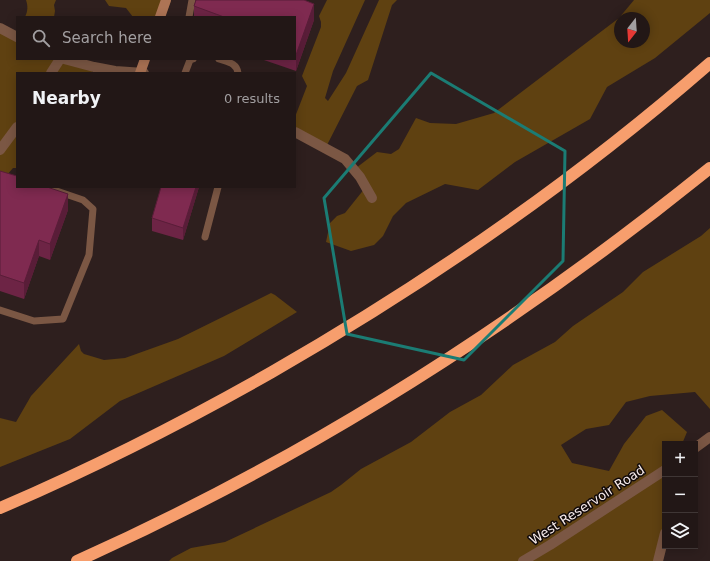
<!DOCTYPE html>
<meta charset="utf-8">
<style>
:root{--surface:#221716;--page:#2a201f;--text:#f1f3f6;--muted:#a29fa1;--line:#3f3635}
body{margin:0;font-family:"DejaVu Sans",sans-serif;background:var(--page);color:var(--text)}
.controls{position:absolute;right:12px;bottom:12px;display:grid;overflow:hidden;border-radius:0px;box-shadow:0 2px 10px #0003}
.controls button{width:36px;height:36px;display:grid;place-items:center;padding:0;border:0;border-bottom:1px solid var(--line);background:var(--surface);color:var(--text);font:20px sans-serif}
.compass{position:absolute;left:614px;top:12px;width:36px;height:36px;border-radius:50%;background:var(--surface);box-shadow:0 2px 10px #0003;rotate:197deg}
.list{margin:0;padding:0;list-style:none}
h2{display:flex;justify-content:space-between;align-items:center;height:52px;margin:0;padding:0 16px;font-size:17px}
h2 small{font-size:13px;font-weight:400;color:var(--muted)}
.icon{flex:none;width:22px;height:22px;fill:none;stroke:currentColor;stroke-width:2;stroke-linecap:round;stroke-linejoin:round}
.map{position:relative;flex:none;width:710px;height:561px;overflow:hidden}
.search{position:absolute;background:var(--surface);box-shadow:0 2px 10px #0003;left:16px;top:16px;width:280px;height:44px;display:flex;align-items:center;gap:10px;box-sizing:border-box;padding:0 14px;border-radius:0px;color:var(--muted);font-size:15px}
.panel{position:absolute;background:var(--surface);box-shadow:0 2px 10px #0003;left:16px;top:72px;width:280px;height:116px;border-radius:0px}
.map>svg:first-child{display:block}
.forest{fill:#5f4111;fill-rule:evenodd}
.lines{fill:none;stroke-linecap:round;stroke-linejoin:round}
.lane{stroke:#7b5744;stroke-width:7}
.street{stroke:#7b5744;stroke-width:10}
.secondary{stroke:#ad7455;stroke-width:10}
.highway{stroke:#f79e6d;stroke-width:12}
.wall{fill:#6d2445}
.shaded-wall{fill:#591d38}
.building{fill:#7f2a50;stroke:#591d38}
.marked{fill:none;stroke:#1b7c74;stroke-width:3;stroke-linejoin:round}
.labels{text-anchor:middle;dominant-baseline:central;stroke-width:3;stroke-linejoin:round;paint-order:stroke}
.street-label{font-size:13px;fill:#f7ebeb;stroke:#110a0a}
</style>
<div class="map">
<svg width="710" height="561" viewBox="0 0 710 561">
<rect width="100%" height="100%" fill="#2e1f1e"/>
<g class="forest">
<path d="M26,0H56L54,5L55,11L54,17H25C28,11 28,6 26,0Z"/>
<polygon points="105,0 171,0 165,17 133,17 126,8 109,6"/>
<polygon points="327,0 365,0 333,71 325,98 328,101 346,73 379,0 397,0 392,5 368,80 357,86 325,149 295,134 295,117 307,86 302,76 321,27 321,22 319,16"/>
<path d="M634,0H710V13L655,58L607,87L590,119L515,162L478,190L445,184L406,203L393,216L383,236L374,245L351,251L326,242L330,223L337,216L345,213L365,188L356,168L377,152L391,154L399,149L416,118L430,123L456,124L494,113L619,18ZM620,18H644V42H620Z"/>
<polygon points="0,30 17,33 17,59 59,59 93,69 92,73 17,73 17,168 13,168 0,183"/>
<polygon points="710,228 710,409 695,392 650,396 626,402 609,425 586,429 561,445 572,463 609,471 624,444 646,416 662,410 687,432 682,444 665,444 665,538 659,561 169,561 172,558 191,548 225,542 331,492 341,485 361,469 411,442 450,412 481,395 513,365 555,342 573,326 623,292 643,272 701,236"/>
<polygon points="271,293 275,295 297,312 224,356 120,401 70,439 0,467 0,418 16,422 31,396 79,344 81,351 84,354 104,360 125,358 178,339"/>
</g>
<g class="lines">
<g class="lane">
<polyline points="189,17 192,0"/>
<path d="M219,59C228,62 237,63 238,73"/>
<polyline points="185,73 190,60 193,59"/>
<polyline points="205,237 218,187"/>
<polyline points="0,310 34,321 63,319 89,255 93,209 83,200 45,187"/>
</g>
<g class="street">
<polyline points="0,28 17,37"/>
<polyline points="64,59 94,67 115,71 144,73"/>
<polyline points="51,73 60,59"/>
<polyline points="295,132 345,159 360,177 372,198"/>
<polyline points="0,150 17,127"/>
<polyline points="695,448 710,437"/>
<polyline points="523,561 550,545 665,470"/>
<polyline points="658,561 665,533"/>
</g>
<g class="secondary">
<polyline points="160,17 166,0"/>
<polyline points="140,73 145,59"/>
</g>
<g class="highway">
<path d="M0,508C93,468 184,422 272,372C427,283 575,181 710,63"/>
<path d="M77,561C305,459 517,324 710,168"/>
</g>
</g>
<g class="wall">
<polygon points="196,0 304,0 314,4 314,20 296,71 261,59 295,59 295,17 194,17 194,6"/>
<polygon points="0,171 68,210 50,260 39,256 24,299 0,291"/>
<polygon points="199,187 183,240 152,231 152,218"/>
</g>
<g class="shaded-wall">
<polygon points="314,4 314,20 296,71 296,55"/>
<polygon points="196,187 199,187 183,240 183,228"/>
<polygon points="68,194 68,210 50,260 50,244"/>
<polygon points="39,240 39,256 24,299 24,283"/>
</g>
<g class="building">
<polygon points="196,0 304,0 314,4 296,55 295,55 295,17 224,17 194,6"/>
<polygon points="0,171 17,176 17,187 47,187 68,194 50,244 39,240 24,283 0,275"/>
<polygon points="161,187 196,187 183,228 152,218"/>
</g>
<path class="marked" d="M431,73L565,151L563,261L464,360L347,334L324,198Z"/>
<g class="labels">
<g class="street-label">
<text transform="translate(587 505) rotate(-33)">West Reservoir Road</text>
</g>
</g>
</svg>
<div class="controls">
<button>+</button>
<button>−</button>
<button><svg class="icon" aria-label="layers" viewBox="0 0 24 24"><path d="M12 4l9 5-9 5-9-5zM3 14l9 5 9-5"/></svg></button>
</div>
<svg class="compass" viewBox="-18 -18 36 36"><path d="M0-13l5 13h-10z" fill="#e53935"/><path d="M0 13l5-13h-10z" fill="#a29fa1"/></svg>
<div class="search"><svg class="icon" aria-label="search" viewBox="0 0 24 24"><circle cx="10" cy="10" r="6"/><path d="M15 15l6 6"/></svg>Search here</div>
<section class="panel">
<h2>Nearby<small>0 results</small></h2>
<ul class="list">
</ul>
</section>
</div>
